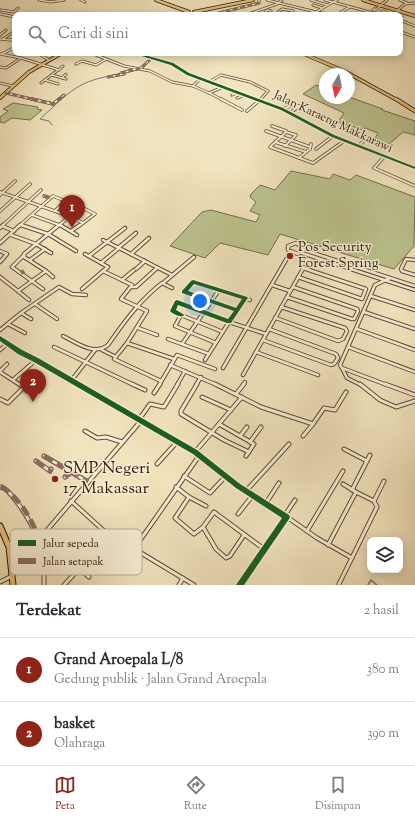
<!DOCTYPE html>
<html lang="id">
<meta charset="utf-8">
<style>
:root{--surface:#fff;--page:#f7f7f7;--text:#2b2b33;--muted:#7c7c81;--line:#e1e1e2;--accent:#8f2418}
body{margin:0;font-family:"Sorts Mill Goudy",serif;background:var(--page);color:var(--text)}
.controls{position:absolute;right:12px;bottom:12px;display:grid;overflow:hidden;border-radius:8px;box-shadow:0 2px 10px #0003}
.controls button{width:36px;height:36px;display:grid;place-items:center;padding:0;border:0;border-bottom:1px solid var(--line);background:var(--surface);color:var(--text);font:20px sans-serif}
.compass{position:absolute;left:319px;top:68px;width:36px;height:36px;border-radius:50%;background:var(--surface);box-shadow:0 2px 10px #0003;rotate:189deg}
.you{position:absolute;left:200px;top:301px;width:14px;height:14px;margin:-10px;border:3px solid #fff;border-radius:50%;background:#1a73e8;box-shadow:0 0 0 6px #1a73e833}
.badge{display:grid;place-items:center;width:26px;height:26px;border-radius:50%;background:var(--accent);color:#fff;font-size:13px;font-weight:700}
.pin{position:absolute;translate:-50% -33px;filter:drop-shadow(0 1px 2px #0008)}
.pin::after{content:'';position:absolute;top:21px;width:14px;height:12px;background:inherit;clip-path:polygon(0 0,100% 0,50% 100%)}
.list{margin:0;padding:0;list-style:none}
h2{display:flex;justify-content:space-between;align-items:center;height:52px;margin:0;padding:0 16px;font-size:17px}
h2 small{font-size:13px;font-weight:400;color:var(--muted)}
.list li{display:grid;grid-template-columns:26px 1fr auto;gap:12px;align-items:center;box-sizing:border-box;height:64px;padding:0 16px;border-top:1px solid var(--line)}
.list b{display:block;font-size:15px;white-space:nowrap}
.list p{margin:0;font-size:13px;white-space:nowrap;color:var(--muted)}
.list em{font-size:13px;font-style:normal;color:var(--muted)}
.icon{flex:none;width:22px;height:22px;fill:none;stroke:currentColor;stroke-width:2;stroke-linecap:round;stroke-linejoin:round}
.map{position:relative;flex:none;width:415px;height:585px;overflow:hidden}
.search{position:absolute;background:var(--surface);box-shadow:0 2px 10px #0003;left:12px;right:12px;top:12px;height:44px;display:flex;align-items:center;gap:10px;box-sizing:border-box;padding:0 14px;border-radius:8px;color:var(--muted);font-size:15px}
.sheet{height:180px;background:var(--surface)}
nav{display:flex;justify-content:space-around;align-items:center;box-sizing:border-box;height:56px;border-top:1px solid var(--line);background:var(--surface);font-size:11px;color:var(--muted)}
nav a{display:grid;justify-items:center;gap:2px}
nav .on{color:var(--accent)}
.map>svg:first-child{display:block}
.green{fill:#bcc38f;stroke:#766e4a}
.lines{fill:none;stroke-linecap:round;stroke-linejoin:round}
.stream-far1{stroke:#727b72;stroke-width:1}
.stream{stroke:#727b72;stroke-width:1.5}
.minor-far3-casing{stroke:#604c33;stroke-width:3}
.minor-far2-casing{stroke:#604c33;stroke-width:3.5}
.minor-far1-casing{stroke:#604c33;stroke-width:4.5}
.minor-casing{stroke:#604c33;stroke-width:5}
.primary-far2-casing{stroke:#2f1905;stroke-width:4}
.primary-far1-casing{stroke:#2f1905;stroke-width:4.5}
.primary-casing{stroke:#2f1905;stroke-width:7}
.minor-far3{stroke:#f6edd4;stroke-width:1.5}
.minor-far2{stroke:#f6edd4;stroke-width:2}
.minor-far1{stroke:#f6edd4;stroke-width:2.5}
.minor{stroke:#f6edd4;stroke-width:3}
.primary-far2{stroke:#e8c27e;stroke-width:2.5}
.primary-far1{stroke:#e8c27e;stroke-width:3}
.primary{stroke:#e8c27e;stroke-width:5}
.quiet-far3{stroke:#8d6e63;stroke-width:2.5;stroke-dasharray:5 2.5;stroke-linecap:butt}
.quiet-far2{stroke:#8d6e63;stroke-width:3;stroke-dasharray:6 3;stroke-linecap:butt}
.quiet-far1{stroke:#8d6e63;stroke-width:4;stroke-dasharray:8 4;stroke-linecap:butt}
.quiet{stroke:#8d6e63;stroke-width:5;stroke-dasharray:10 5;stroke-linecap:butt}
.cycleway-casing{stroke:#f6edd4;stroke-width:3}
.cycleway{fill:#1b5e20;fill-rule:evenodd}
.poi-dot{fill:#8f2418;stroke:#f6edd4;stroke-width:1.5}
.labels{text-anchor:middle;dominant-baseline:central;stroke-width:3;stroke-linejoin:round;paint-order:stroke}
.far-street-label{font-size:12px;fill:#2f1905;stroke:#f6edd4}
.poi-label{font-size:14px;fill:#2f1905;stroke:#f6edd4;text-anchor:start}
.near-poi-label{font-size:17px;fill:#2f1905;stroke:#f6edd4;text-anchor:start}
.key{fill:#f6edd4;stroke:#baad96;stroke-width:1}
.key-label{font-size:11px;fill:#2f1905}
</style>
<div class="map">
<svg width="415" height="585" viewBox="0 0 415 585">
<rect width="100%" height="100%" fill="#f1e3bd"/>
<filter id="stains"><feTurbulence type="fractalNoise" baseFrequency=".005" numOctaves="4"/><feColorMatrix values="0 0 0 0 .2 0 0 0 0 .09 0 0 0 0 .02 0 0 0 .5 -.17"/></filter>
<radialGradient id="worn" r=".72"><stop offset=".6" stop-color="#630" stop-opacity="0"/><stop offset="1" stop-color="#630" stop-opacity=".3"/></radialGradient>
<g class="green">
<polygon points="316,85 325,88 325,98 349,97 383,109 382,110 415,121 415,135 403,132 387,146 375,138 378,133 365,128 363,130 338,122 344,113 303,94"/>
<polygon points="13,103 38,107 37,109 42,110 30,120 12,118 4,123 0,122 0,117 8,111 3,109"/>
<polygon points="291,171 330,179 333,174 350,180 356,175 415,197 414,246 394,269 280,234 268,255 220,243 205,258 170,246 202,212 211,210 256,222 260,215 250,211 256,202 250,197 251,194 260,185 275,190"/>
</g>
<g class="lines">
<g class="stream-far1">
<polyline points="127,72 143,68 158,53"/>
<path d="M52,125L49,121L40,119C71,91 76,81 120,74"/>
</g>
<polyline class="stream" points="368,585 371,580 377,585"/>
<defs>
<g id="minor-far3">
<polyline points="39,0 51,2 64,0"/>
<polyline points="81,0 85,2"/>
<polyline points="267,0 316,12"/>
<polyline points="311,0 327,5"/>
<polyline points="325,0 333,2"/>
<polyline points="337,0 333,2 380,15"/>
<polyline points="400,0 407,3"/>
<polyline points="313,5 322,8"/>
<polyline points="381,5 387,0"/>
<polyline points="375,8 373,10 376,10 381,5"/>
<polyline points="1,10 14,12 18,8"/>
<polyline points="398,10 405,4 415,3"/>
<polyline points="382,11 386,12 383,15"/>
<polyline points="224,12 233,15"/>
<polyline points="341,12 350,7"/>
<polyline points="265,13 267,10 271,11"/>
<polyline points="0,14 15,17"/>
<polyline points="328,14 316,12 333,2"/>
<polyline points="20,15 22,14"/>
<polyline points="211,15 259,3 259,0"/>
<polyline points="237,15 239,15"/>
<polyline points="246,15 277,4 282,0"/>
<polyline points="260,15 265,13 268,15"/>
<polyline points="276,15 282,14 278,12 282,9 293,11"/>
<polyline points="400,19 402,17"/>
<polyline points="400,20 415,26"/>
<polyline points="401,32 415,37"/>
<polyline points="0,35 6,30"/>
<polyline points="0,39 11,40 15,38"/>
<polyline points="3,39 15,31"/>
<polyline points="38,53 49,60"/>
<polyline points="91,53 124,66 150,71 172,82 193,86"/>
<polyline points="134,53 172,64 188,74 258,100"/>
<polyline points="0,54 21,58 59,70 63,66"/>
<polyline points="2,54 11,49 15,49"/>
<polyline points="76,64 82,61 96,65 106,59"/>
<polyline points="0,67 6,68 21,58"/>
<polyline points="121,73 141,68 157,53"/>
<polyline points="52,75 66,79"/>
<polyline points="108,77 124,74"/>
<polyline points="62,78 66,74"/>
<polyline points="200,79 193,86 209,93"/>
<polyline points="45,80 58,84"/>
<polyline points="209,82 221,75 250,82 268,91 260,100"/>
<polyline points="0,83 13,86"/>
<polyline points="41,83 58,70"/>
<polyline points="6,93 36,100"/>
<polyline points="232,95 238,92"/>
<polyline points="237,98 245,95"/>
<polyline points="58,100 64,95"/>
<polyline points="223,100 209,93 223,87"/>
</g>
<g id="minor-far2">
<polyline points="32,99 53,104 59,99"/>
<polyline points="221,99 242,110"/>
<polyline points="255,99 282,109 333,136 415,168"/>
<polyline points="283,109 293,105 299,106 290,113"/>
<polyline points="247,111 261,99"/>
<polyline points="272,126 286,131"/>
<polyline points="266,131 310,147"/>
<polyline points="275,142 306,152"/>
<polyline points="285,146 296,135 286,132 270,147 313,163 344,141"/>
<polyline points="358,146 365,140"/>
<polyline points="316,149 333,136"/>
<polyline points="384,157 374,168 415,186"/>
<polyline points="299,158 310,149 311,144"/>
<polyline points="0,192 69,216 83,223 79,226"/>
<polyline points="0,195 15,181"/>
<polyline points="44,196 50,198"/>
<polyline points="0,211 30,184"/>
<polyline points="32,215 62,226"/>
<polyline points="21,225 24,226"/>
<polyline points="2,226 41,190"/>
<polyline points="19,226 53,196 65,201 55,211"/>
<polyline points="58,226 81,207 95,214 83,223"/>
</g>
<g id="minor-far1">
<polyline points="21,225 48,234 76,251"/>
<polyline points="60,225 77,235"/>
<polyline points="2,226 14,231"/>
<polyline points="0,228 3,225"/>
<polyline points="71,231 80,225"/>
<polyline points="11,235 36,244 51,253"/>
<polyline points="103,240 119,248"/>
<polyline points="0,243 20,225"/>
<polygon points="296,243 303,248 303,251 298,254 288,250 288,246"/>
<polyline points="118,248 136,233"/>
<polyline points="304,250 415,286"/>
<polyline points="0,251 7,254 0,262"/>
<polyline points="302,253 415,290"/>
<polyline points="85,254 108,267 103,271"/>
<polyline points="131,254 149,238"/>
<polyline points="23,256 12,267 43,289"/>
<polyline points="89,256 125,228"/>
<polyline points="30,260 45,249"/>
<polyline points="415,260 406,259 401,269 402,271 415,275"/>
<polyline points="101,263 119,248 172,275"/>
<polyline points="136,269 145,261"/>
<polyline points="46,271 53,277"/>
<polyline points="0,277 18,291"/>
<polyline points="298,277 362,299 366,289 303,268"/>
<polyline points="122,280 134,270"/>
<polygon points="193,282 245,298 237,310 184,292"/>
<polyline points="163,283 194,257"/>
<polyline points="272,285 290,291"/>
<polyline points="131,287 136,287 157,268"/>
<polyline points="82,289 103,271 132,285 121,299 147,311 127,343"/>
<polyline points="371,296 415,310"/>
<polyline points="287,297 352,319 354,319 358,311 357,309 293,287"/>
<polyline points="245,298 250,300"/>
<polyline points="29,300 18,291 46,271 24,257 24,254 59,225"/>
<polyline points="35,304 57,319"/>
<polyline points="364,312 415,329"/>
<polyline points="21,313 59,287 72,294 86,295"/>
<polyline points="181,315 173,311 177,302 229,322 237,310"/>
<polyline points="276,318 338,341 343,339 347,331 345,328 281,307"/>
<polyline points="8,324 25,333"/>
<polyline points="138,328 157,335"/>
<polyline points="357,329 415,350"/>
<polyline points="0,330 21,313 31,319"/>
<path d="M63,336C77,343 94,356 108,345C124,322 140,300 162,283L172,288"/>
<polyline points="0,338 20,352 79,385"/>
<polyline points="168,339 209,354"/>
<polyline points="263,340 331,365 334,364 338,358 336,354 269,329"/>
<polyline points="216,343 175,326 181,315 223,332"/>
<polyline points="182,344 219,290"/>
<polyline points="54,347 134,385"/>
<polyline points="348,347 415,372"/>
<polyline points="0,350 7,344"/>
<polyline points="102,350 116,357"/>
<polyline points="256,352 318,375"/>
<polyline points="205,360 229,322 266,334"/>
<polyline points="170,365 217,385"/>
<polyline points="223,368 290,253"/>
<polyline points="342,368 347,378 361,385"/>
<polyline points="0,371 7,364"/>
<polyline points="0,372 20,385"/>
<polyline points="243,375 304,267"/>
<polyline points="14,379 36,360"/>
<polyline points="71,381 95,350"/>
<polyline points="161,381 114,359 127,343 174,359"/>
<polyline points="159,385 177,355 215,369"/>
<polyline points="177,385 185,371"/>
<polyline points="196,385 201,377"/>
<polyline points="243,385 245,382"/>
<polyline points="387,385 342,368 340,365 375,285 390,278"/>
</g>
<g id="minor">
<polyline points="77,384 195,452 238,486 287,517 240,585"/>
<polyline points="132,384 145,390"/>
<polyline points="197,384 181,411 181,414 224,440 249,452"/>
<polyline points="215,384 261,407 313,424 324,408 335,410 346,392"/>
<polyline points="360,384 380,400 396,407 415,401"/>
<polyline points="385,384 415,395"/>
<polyline points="154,393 160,384"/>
<polyline points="236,394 244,384"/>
<polyline points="202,397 231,410"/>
<polyline points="0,399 8,403 24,387 19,384"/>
<polyline points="138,421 150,404 164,407 178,384"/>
<polyline points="219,424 254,444 246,456"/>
<polyline points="85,431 97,438 106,437 122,442"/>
<polyline points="240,436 247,427"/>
<polyline points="303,436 313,424"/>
<polyline points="250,442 261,427"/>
<polyline points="344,449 367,461"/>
<polyline points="195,452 242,397"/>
<polyline points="44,456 88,482"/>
<polyline points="36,461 50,471 51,469"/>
<polyline points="157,464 177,442"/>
<polyline points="184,476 210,493 225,477"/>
<polyline points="65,477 71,472"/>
<path d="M0,487C8,489 11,495 16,501C36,527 45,552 44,585"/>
<polyline points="176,487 189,497"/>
<polyline points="352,490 370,455"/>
<polyline points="246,491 289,444"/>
<polyline points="71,501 103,530 194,585"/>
<polyline points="374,501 384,481"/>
<polyline points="266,503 279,483"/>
<polyline points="238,514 253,495"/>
<polyline points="285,515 295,500"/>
<polyline points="287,517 317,538 352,558"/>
<polyline points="203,527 194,534 175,518 189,497 206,506"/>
<polyline points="307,531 343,471"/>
<polyline points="244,535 230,556 226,558 216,549 203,527 214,512 264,549"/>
<polyline points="42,536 89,577"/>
<polyline points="328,545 356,492 343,484"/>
<polyline points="134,549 199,456"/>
<polyline points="113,557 124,543"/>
<polyline points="12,567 42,536 140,422"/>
<polyline points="0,582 12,576"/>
<polyline points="339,584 377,507 374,501 356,492"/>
<polyline points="64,585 79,569"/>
<polyline points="179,585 183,578"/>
</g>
<g id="primary-far2">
<polyline points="156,0 189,12"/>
<polyline points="363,0 415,16"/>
<polyline points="194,12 253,0"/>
<polyline points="195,13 201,15"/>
<polyline points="302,53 346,72 397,100"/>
<polyline points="0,98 29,72 62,53"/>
</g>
<polyline id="primary-far1" points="396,99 415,111"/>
<polyline id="primary" points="0,526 9,547 13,585"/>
</defs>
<use href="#minor-far3" class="minor-far3-casing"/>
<use href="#minor-far2" class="minor-far2-casing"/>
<use href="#minor-far1" class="minor-far1-casing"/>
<use href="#minor" class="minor-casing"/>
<use href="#primary-far2" class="primary-far2-casing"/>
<use href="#primary-far1" class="primary-far1-casing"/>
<use href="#primary" class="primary-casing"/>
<use href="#minor-far3" class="minor-far3"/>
<use href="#minor-far2" class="minor-far2"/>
<use href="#minor-far1" class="minor-far1"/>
<use href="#minor" class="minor"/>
<use href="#primary-far2" class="primary-far2"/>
<use href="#primary-far1" class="primary-far1"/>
<use href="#primary" class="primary"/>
<g class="quiet-far3">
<polyline points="211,15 259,3 259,0"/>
<polyline points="121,73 141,68 157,53"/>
<polyline points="108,77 126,73"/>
<polyline points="5,93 36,100"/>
<polyline points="58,100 64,95"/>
</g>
<g class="quiet-far2">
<polyline points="32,99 53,104 59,99"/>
<polyline points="44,196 50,198"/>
</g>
<polyline class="quiet-far1" points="21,273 24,271"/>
<g class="quiet">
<polyline points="44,456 88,482"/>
<polyline points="36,461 50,471 51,469"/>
<polyline points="65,477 71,472"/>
<path d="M1,486C20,499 31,518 39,539"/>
</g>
<defs>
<g id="cycleway">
<polygon points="132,53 137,53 173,63 189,73 283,108 334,135 415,167 415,169 332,137 281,110 187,75 171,65"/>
<path d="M193,280L247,297L248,298L247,299L231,323H227L178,305L176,310L183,314L184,315L183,316C179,317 173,314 170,311L175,301L177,300L228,319L234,311L182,293V291L191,281ZM194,284L242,299L236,308L188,291Z"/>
<polygon points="0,336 22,350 38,358 197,450 240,484 289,515 290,517 289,519 244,585 236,585 282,518 236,488 193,454 34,362 18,354 0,341"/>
</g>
</defs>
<use href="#cycleway" class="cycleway-casing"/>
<use href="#cycleway" class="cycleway"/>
</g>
<g class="poi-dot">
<circle cx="290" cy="256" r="4"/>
<circle cx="55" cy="479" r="4"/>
</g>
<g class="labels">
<g class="far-street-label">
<text transform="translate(333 122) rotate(25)">Jalan Karaeng Makkarawi</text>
</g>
<g class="poi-label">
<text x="298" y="248">Pos Security<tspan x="298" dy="16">Forest Spring</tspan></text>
</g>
<g class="near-poi-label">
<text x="63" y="469">SMP Negeri<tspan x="63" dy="20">17 Makassar</tspan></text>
</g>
</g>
<rect x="10" y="529" width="132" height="46" rx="6" class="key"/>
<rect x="18" y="540" width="18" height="6" fill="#1b5e20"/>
<rect x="18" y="558" width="18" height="6" fill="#8d6e63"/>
<g class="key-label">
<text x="43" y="547">Jalur sepeda</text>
<text x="43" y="565">Jalan setapak</text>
</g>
<rect width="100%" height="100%" filter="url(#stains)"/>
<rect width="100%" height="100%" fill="url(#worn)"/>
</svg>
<div class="controls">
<button><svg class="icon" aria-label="layers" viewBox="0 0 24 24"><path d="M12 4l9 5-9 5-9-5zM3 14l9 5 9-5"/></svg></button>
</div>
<svg class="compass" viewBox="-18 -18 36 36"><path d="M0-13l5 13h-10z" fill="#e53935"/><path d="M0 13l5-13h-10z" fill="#7c7c81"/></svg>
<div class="you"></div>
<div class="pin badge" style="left:72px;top:228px">1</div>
<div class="pin badge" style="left:33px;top:402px">2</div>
<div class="search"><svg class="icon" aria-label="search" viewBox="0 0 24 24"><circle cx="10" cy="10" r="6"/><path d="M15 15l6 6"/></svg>Cari di sini</div>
</div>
<section class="sheet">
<h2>Terdekat<small>2 hasil</small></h2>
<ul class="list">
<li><span class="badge">1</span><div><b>Grand Aroepala L/8</b><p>Gedung publik · Jalan Grand Aroepala</p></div><em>380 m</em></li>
<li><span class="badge">2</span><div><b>basket</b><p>Olahraga</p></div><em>390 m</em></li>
</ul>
</section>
<nav>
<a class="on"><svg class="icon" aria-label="map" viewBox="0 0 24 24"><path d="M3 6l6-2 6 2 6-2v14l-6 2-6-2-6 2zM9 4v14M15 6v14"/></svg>Peta</a>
<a><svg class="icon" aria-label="directions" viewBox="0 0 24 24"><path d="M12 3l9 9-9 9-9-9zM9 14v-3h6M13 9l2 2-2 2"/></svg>Rute</a>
<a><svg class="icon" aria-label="saved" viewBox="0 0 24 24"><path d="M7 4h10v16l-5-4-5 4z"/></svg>Disimpan</a>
</nav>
